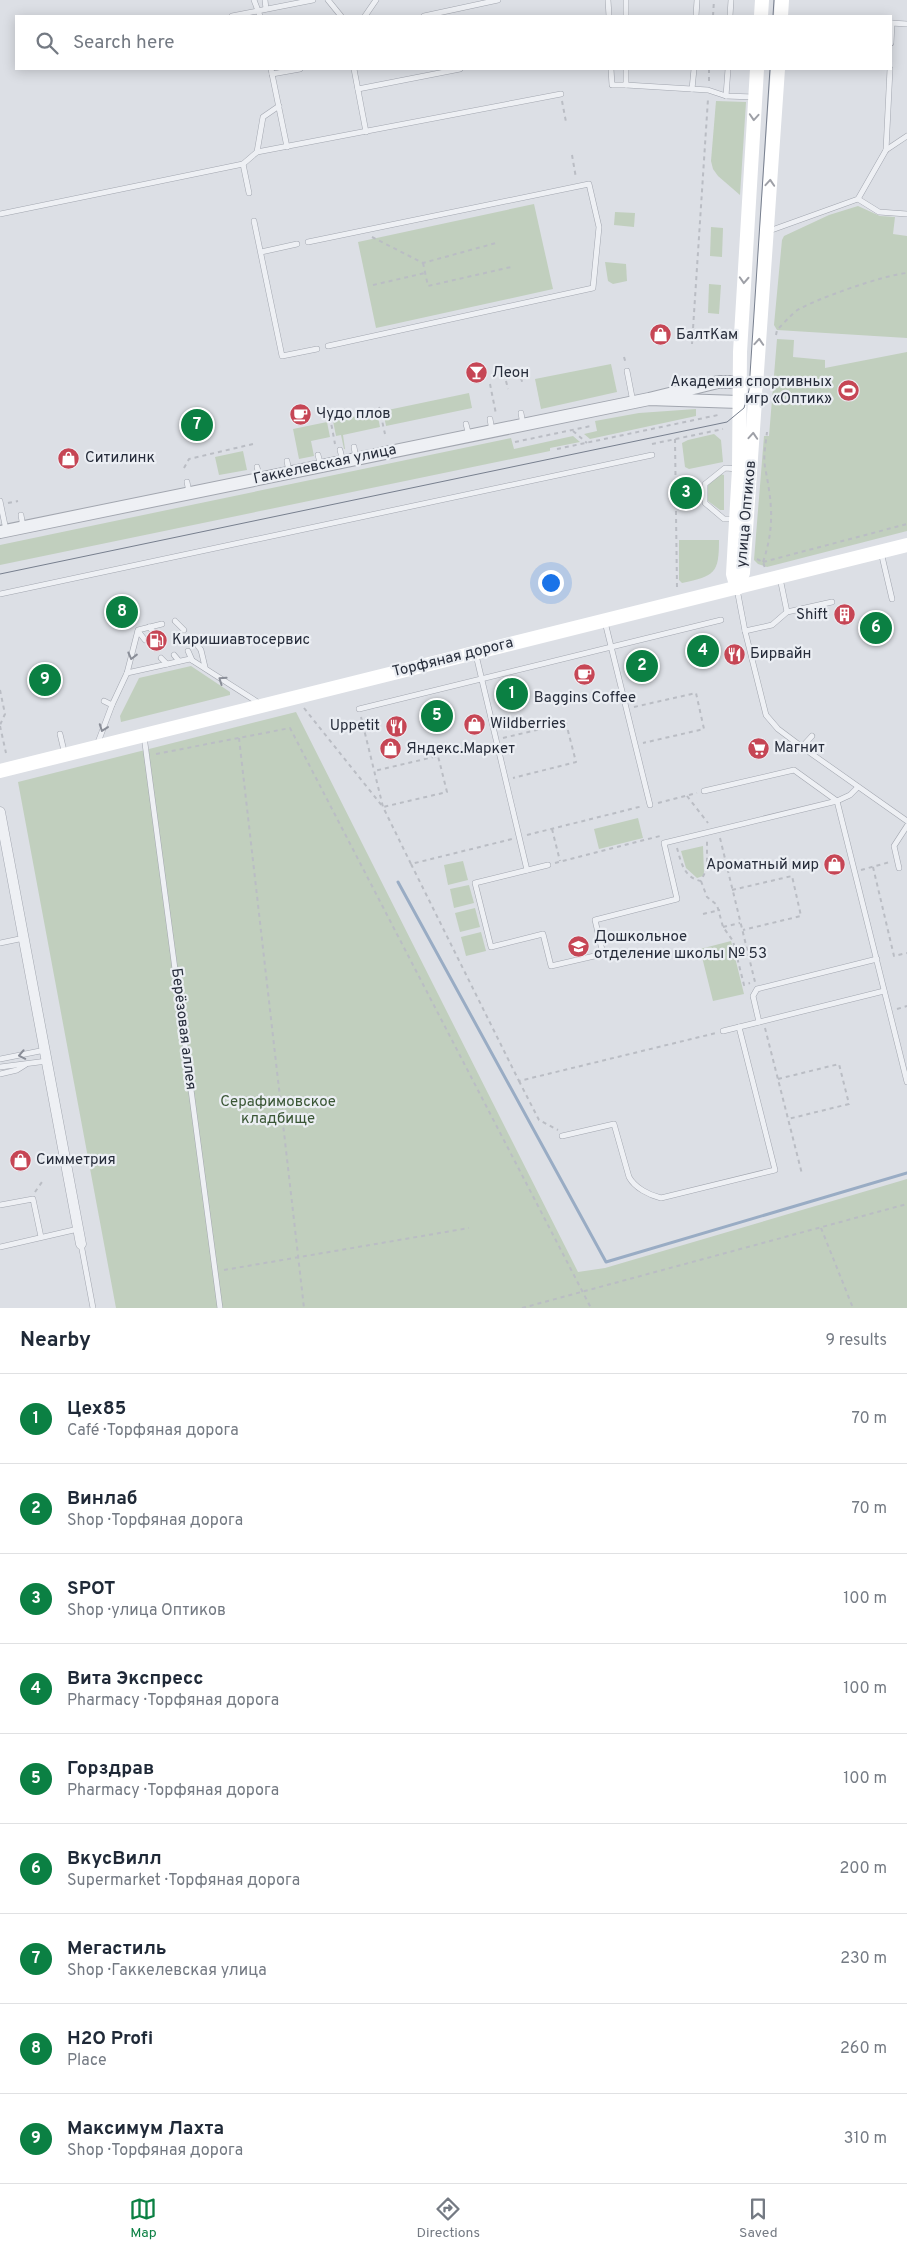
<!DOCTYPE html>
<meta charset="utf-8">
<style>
:root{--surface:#fff;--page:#f6f6f7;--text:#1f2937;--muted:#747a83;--line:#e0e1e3;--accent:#0b8043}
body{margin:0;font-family:Overpass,sans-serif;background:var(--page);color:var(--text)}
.you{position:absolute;left:550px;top:582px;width:18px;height:18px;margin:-12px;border:4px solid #fff;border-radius:50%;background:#1a73e8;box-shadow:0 0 0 8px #1a73e833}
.badge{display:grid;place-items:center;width:32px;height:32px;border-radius:50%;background:var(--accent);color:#fff;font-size:16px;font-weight:700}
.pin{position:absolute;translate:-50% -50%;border:2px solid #fff;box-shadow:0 1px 5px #0006}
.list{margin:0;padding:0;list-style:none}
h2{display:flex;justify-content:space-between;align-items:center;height:65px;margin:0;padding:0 20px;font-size:21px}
h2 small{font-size:16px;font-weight:400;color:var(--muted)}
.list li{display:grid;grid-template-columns:32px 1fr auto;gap:15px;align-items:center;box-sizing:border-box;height:90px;padding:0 20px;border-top:1px solid var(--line)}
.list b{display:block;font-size:19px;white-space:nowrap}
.list p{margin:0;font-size:16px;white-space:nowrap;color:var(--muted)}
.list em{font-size:16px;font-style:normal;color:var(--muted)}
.icon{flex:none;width:28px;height:28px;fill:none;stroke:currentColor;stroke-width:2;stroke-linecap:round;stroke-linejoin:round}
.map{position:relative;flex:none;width:907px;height:1308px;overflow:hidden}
.search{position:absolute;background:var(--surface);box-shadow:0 2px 12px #0003;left:15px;right:15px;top:15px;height:55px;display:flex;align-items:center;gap:12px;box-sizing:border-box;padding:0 18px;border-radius:0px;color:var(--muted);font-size:19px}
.sheet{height:875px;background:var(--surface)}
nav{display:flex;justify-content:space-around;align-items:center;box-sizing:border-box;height:70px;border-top:1px solid var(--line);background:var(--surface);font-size:14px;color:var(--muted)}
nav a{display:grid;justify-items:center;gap:2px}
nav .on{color:var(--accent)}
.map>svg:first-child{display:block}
.green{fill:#c1cfbe}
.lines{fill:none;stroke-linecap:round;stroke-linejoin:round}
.stream{stroke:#99acc4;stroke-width:3}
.service-casing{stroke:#a2a6af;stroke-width:6}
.minor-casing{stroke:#a2a6af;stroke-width:11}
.tertiary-casing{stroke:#a2a6af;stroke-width:14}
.path{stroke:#babdc4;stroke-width:2;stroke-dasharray:4 4;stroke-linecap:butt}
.service{stroke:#eef0f4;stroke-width:5}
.minor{stroke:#eef0f4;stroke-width:10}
.tertiary{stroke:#eef0f4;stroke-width:12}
.secondary{stroke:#fff;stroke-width:14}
.tram{stroke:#777f8e;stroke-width:1}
.oneway{stroke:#9ea0a7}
.oneway2{stroke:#8a8e98}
.labels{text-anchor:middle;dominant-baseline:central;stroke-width:4.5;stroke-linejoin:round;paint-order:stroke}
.poi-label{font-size:15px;fill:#272d3b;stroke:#ebeef3;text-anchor:start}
.street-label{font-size:15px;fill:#272d3b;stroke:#ebeef3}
.park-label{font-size:15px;fill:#3a5635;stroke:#ebeef3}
</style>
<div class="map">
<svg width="907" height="1308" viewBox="0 0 907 1308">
<rect width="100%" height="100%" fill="#dcdfe5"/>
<g class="green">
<polygon points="716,101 746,102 740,195 718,176 713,169 711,161"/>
<polygon points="534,204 553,289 376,328 358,242"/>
<polygon points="858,206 880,216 895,217 893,234 907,236 907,338 777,330 774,325 782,240 784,236 829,215"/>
<polygon points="615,212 635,213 634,227 614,225"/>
<polygon points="711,227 723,228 722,257 710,256"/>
<polygon points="605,262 626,264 627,281 613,284 608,281"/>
<polygon points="709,284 721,285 719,314 708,313"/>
<polygon points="777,339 794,340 793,357 825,360 825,368 907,352 907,531 767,567 758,564 754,560 764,436 769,436"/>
<polygon points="611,364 617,392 541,409 535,379"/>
<polygon points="469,393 472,408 386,426 383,411"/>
<polygon points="696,409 696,416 590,439 584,434 597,431 595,421 639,413"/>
<polygon points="377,412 380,427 343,435 345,449 344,449 341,435 336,436 333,421"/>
<polygon points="327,422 330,437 311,441 314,456 299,459 293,429"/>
<polygon points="714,434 721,440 723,462 689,469 685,467 682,443 688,440"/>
<polygon points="573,436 580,442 550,448 550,451 0,565 0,545 511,438 514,449"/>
<polygon points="243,451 247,470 219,475 215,457"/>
<polygon points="720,474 724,475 724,510 720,510 708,501 708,485"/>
<path d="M679,540H719C719,573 715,576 682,583L679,580Z"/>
<polygon points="191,666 230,692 230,695 121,722 120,716 139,678"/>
<polygon points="296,712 578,1272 605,1268 907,1179 907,1308 116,1308 18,782"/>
<polygon points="638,818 643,838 599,849 594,829"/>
<polygon points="703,846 704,872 703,876 697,878 686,868 681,851"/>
<polygon points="463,861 468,880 448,885 444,865"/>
<polygon points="469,885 474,903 454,908 450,889"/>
<polygon points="475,908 480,927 460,932 455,913"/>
<polygon points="481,932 486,951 466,956 461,937"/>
<polygon points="731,941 744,994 713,1001 700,949"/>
</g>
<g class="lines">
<polyline class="stream" points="398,882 606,1262 907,1173"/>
<defs>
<g id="service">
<polyline points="254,0 260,16"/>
<polyline points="265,0 266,9"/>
<polyline points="328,0 341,16"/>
<polyline points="608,0 609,16"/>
<polyline points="232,16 313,0"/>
<polyline points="365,16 376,0"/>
<polyline points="424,16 498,0"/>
<polyline points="626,16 626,0"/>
<polyline points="696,16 697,0"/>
<polyline points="730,16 731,0"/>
<polyline points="891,23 907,24"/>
<polyline points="891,43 892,23"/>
<polyline points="271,69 287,147"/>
<polyline points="354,69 366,132"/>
<polyline points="611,69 612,85 626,85"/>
<polyline points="626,69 626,85 708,90 726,96"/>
<polyline points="728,69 726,96 754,97"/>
<polyline points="272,74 300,69"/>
<polyline points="358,89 460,69"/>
<polyline points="692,89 694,69"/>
<polyline points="886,150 890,69"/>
<polyline points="257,152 561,94"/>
<polyline points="243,164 249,193"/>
<polyline points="858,199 879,212 907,214"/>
<polyline points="0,214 243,164 257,152 263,117 279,106"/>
<polyline points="254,221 282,356 317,349"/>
<polyline points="769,231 858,199 886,150 907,136"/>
<polyline points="308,242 589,184 599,227 593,288 328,346"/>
<polyline points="261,252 297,244"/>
<polyline points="627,371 633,402"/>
<polyline points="521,413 523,425"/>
<polyline points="490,419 492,431"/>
<polyline points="466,424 469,436"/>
<polyline points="354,447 356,458"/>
<polyline points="340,450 343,462"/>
<polyline points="318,455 321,466"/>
<polyline points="287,461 289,472"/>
<polyline points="257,467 260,479"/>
<polyline points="187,482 189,492"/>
<polyline points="0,501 6,530"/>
<polyline points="21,515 23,527"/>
<polyline points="735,519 724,519 705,503 705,484 725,468 738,469"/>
<polyline points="881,552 892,599"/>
<polyline points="780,578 787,612"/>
<polyline points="737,589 745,631 766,715 778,729 802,747 907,821"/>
<polyline points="0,594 652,455"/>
<polyline points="175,621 184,630"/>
<polyline points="605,622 650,805"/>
<polyline points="149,627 158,637"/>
<polyline points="138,631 145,640"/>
<polyline points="745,631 772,625 787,612 832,602"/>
<polyline points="198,646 201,650 205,667"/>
<polyline points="188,651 192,660"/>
<polyline points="174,655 179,661"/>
<polyline points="476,655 527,870"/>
<polyline points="161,658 167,664"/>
<polyline points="127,673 138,630 162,624"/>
<polyline points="104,701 112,705"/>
<polyline points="359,709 721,620"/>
<polyline points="60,734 65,755"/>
<polyline points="144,736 220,1308"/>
<polyline points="97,745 112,705 127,673 190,659 259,703"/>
<polyline points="802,747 812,736"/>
<polyline points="704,791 794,770 837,801 907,1082"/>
<polyline points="548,865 475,883 491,947 543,934 551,966 603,954 595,920 677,899 664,843 837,801 850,795 858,787"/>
<polyline points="899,868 894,846 907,826"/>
<polyline points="0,943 24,938"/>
<polyline points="759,1022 753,996 757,989 877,959"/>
<polyline points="723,1031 884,991"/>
<polyline points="0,1059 45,1050"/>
<polyline points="0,1067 47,1061"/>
<polyline points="0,1074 17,1070 25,1065"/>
<path d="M562,1136L614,1124L629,1177C635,1188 649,1195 661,1198L775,1170L739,1027"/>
<polyline points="0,1205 33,1199 41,1237"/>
<polyline points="81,1244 93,1308"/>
<polyline points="0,1247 78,1229"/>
</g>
<polyline id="minor" points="0,812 81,1244"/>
<polyline id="tertiary" points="0,532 649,399 718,382 740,382 756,390 739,402 649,399"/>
</defs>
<use href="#service" class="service-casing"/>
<use href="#minor" class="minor-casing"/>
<use href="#tertiary" class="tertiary-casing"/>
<g class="path">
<polyline points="713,16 714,0"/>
<polyline points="709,81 709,69"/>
<polyline points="562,101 566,122"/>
<polyline points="572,155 576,178"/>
<polyline points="372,237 423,263 496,243"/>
<polyline points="423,263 428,286 511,267"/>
<polyline points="373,285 425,273"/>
<path d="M776,335L777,330C783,324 789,317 796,311C812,300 887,274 907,273"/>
<polyline points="692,344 708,99"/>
<polyline points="624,357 626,364"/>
<polyline points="521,378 523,385"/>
<polyline points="506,381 508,389"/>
<polyline points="490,384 496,414"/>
<polyline points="379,407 385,434"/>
<polyline points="330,417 335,444"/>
<polyline points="573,431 587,443"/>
<polyline points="675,439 677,588"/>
<polyline points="515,442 591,426"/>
<polyline points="652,444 723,429"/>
<polyline points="557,449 718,415"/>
<polyline points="184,468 189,459 253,444"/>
<polyline points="8,503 18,501"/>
<polyline points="757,559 763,562 765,568"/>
<polyline points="763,562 907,524"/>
<path d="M763,562C775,526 772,503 765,467C763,456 766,442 767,432"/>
<polyline points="0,690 5,714 0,725"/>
<polyline points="634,707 696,693 704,729 643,743"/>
<polyline points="304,708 383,807 447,792 438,756 374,771"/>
<polyline points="361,717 383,807 411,864 512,839"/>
<polyline points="0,726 6,753"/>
<polyline points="239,738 304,1308"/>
<polyline points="503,738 566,723 576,762 513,778"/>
<polyline points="156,754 290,728 591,1308"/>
<polyline points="687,796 708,823"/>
<polyline points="658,803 697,793"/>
<polyline points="552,829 560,861"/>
<polyline points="527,835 643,806"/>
<polyline points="720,838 755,982"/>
<path d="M677,848C681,862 684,878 701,881L707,868V841"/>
<polyline points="555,863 660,836"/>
<polyline points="411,864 519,1081 716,1033"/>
<polyline points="873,867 894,956 907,953"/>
<polyline points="861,870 890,862"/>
<polyline points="701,881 707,897 717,905 723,927 733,941 744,985 750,983"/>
<polyline points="732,890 792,876 801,916 743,930"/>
<polyline points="703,914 720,910"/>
<polyline points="723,927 740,923"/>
<polyline points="897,1009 907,1006"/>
<polyline points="765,1028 802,1174"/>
<polyline points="778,1079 839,1064 849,1104 788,1119"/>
<polyline points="519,1081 539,1120 558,1130"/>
<polyline points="35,1192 42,1182"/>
<polyline points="821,1228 853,1308"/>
<polyline points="224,1270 469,1228"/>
<polyline points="522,1308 907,1204"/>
</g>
<use href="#service" class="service"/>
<use href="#minor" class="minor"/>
<use href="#tertiary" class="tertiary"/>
<g class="secondary">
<polyline points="761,16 762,0"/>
<polyline points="781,16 782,0"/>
<polyline points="737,588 743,573 778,69"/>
<polyline points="737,588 733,574 739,469 740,352 757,69"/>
<polyline points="0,771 907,545"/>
</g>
<g class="tram">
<polyline points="773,16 774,0"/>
<polyline points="0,574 727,422 744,408 749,390 770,69"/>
</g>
</g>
<defs><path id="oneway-chevron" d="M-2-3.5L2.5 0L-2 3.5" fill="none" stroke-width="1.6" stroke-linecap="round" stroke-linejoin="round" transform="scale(1.25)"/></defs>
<g class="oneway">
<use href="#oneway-chevron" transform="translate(754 117) rotate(94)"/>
<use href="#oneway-chevron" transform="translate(770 183) rotate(-86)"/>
<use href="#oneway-chevron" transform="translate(744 280) rotate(93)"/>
<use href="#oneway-chevron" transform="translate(759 342) rotate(-86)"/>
<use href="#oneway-chevron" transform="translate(753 436) rotate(-86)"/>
</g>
<g class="oneway2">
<use href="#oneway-chevron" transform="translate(132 656) rotate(104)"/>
<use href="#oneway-chevron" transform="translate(222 680) rotate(-145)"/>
<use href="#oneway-chevron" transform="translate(103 728) rotate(110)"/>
<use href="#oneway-chevron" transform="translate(22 1055) rotate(169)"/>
</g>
<defs>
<symbol id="shop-disc" viewBox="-11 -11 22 22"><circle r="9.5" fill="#c64655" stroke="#ebeef3"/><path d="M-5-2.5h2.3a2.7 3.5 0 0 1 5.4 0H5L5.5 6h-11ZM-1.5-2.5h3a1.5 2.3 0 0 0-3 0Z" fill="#fff"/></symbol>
<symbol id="bar-disc" viewBox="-11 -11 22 22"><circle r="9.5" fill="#c64655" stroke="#ebeef3"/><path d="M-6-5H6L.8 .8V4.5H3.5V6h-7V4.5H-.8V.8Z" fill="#fff"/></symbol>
<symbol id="stadium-disc" viewBox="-11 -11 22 22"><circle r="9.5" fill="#c64655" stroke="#ebeef3"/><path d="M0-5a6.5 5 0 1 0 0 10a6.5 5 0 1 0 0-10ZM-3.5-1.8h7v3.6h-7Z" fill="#fff"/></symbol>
<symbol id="cafe-disc" viewBox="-11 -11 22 22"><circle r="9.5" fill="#c64655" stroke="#ebeef3"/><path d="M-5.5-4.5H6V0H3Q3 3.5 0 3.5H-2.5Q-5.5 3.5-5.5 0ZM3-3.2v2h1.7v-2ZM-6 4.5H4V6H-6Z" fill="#fff"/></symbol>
<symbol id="building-disc" viewBox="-11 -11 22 22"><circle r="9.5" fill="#c64655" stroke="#ebeef3"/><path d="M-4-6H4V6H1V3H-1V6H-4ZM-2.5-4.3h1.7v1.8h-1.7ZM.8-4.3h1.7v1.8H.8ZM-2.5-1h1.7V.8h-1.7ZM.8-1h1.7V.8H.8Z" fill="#fff"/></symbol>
<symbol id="fuel-disc" viewBox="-11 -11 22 22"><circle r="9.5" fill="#c64655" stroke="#ebeef3"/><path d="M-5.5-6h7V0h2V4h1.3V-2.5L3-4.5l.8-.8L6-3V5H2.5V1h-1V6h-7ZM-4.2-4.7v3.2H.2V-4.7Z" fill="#fff"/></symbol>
<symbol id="restaurant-disc" viewBox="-11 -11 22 22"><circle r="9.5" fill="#c64655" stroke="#ebeef3"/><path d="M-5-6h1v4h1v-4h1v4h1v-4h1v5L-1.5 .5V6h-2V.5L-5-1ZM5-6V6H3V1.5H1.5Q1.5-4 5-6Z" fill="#fff"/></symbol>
<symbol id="supermarket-disc" viewBox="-11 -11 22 22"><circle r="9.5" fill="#c64655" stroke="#ebeef3"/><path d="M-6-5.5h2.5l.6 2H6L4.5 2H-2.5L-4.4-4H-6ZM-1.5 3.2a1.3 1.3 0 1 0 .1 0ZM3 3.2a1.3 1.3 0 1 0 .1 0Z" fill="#fff"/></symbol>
<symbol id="school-disc" viewBox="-11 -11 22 22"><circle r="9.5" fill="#c64655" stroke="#ebeef3"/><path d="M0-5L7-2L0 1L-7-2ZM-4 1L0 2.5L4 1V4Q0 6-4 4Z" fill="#fff"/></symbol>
</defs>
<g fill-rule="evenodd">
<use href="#shop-disc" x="648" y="322" width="25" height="25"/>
<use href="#bar-disc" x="464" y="360" width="25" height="25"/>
<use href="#stadium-disc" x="836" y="378" width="25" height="25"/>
<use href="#cafe-disc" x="288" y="402" width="25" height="25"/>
<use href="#shop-disc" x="56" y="446" width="25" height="25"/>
<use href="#building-disc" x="832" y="602" width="25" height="25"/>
<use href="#fuel-disc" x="144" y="628" width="25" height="25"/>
<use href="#restaurant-disc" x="722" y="642" width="25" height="25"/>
<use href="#cafe-disc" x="572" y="662" width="25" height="25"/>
<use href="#shop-disc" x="462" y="712" width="25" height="25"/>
<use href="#restaurant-disc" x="384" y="714" width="25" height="25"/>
<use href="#supermarket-disc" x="746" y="736" width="25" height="25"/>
<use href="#shop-disc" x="378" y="736" width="25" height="25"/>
<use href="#shop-disc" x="822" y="852" width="25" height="25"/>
<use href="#school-disc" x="566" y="934" width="25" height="25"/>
<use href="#shop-disc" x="8" y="1148" width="25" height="25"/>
</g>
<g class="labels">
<g class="poi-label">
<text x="676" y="335">БалтКам</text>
<text x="492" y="373">Леон</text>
<text x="832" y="382" text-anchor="end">Академия спортивных<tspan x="832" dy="17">игр «Оптик»</tspan></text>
<text x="316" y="414">Чудо плов</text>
<text x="85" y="458">Ситилинк</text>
<text x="828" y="615" text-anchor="end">Shift</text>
<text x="172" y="640">Киришиавтосервис</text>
<text x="750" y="654">Бирвайн</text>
<text x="585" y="698" text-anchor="middle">Baggins Coffee</text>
<text x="490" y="724">Wildberries</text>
<text x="380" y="726" text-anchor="end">Uppetit</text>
<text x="774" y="748">Магнит</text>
<text x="406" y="749">Яндекс.Маркет</text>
<text x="819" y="865" text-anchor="end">Ароматный мир</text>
<text x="594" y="937">Дошкольное<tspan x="594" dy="17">отделение школы № 53</tspan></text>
<text x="36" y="1160">Симметрия</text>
</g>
<g class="street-label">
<text transform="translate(325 465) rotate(-12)">Гаккелевская улица</text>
<text transform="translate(747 514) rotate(-85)">улица Оптиков</text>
<text transform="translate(453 658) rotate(-14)">Торфяная дорога</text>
<text transform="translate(183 1029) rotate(83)">Берёзовая аллея</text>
</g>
<g class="park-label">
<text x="278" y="1102">Серафимовское<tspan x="278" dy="17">кладбище</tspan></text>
</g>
</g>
</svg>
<div class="you"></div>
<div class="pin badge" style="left:512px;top:694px">1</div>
<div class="pin badge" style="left:642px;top:666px">2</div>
<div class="pin badge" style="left:686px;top:493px">3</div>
<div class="pin badge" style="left:703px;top:651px">4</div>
<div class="pin badge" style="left:437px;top:716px">5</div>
<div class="pin badge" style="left:876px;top:628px">6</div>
<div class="pin badge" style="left:197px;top:425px">7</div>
<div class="pin badge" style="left:122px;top:612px">8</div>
<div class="pin badge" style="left:45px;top:680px">9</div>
<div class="search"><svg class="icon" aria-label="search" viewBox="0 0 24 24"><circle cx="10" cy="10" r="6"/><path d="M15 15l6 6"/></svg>Search here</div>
</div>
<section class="sheet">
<h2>Nearby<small>9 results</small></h2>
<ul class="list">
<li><span class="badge">1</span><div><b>Цех85</b><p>Café · Торфяная дорога</p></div><em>70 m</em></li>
<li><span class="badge">2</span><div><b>Винлаб</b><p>Shop · Торфяная дорога</p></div><em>70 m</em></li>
<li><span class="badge">3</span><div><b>SPOT</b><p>Shop · улица Оптиков</p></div><em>100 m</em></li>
<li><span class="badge">4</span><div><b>Вита Экспресс</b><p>Pharmacy · Торфяная дорога</p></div><em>100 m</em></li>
<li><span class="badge">5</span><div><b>Горздрав</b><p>Pharmacy · Торфяная дорога</p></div><em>100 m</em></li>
<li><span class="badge">6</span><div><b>ВкусВилл</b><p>Supermarket · Торфяная дорога</p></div><em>200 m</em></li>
<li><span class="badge">7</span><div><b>Мегастиль</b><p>Shop · Гаккелевская улица</p></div><em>230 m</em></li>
<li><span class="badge">8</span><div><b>H2O Profi</b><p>Place</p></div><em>260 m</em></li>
<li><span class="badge">9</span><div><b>Максимум Лахта</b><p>Shop · Торфяная дорога</p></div><em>310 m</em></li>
</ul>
</section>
<nav>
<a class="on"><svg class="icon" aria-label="map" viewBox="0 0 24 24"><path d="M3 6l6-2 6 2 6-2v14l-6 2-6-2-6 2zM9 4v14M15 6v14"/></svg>Map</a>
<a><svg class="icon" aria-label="directions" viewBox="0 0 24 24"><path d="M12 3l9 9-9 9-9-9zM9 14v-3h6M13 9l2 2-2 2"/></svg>Directions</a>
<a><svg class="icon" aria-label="saved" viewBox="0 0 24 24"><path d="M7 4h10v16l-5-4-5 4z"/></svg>Saved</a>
</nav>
